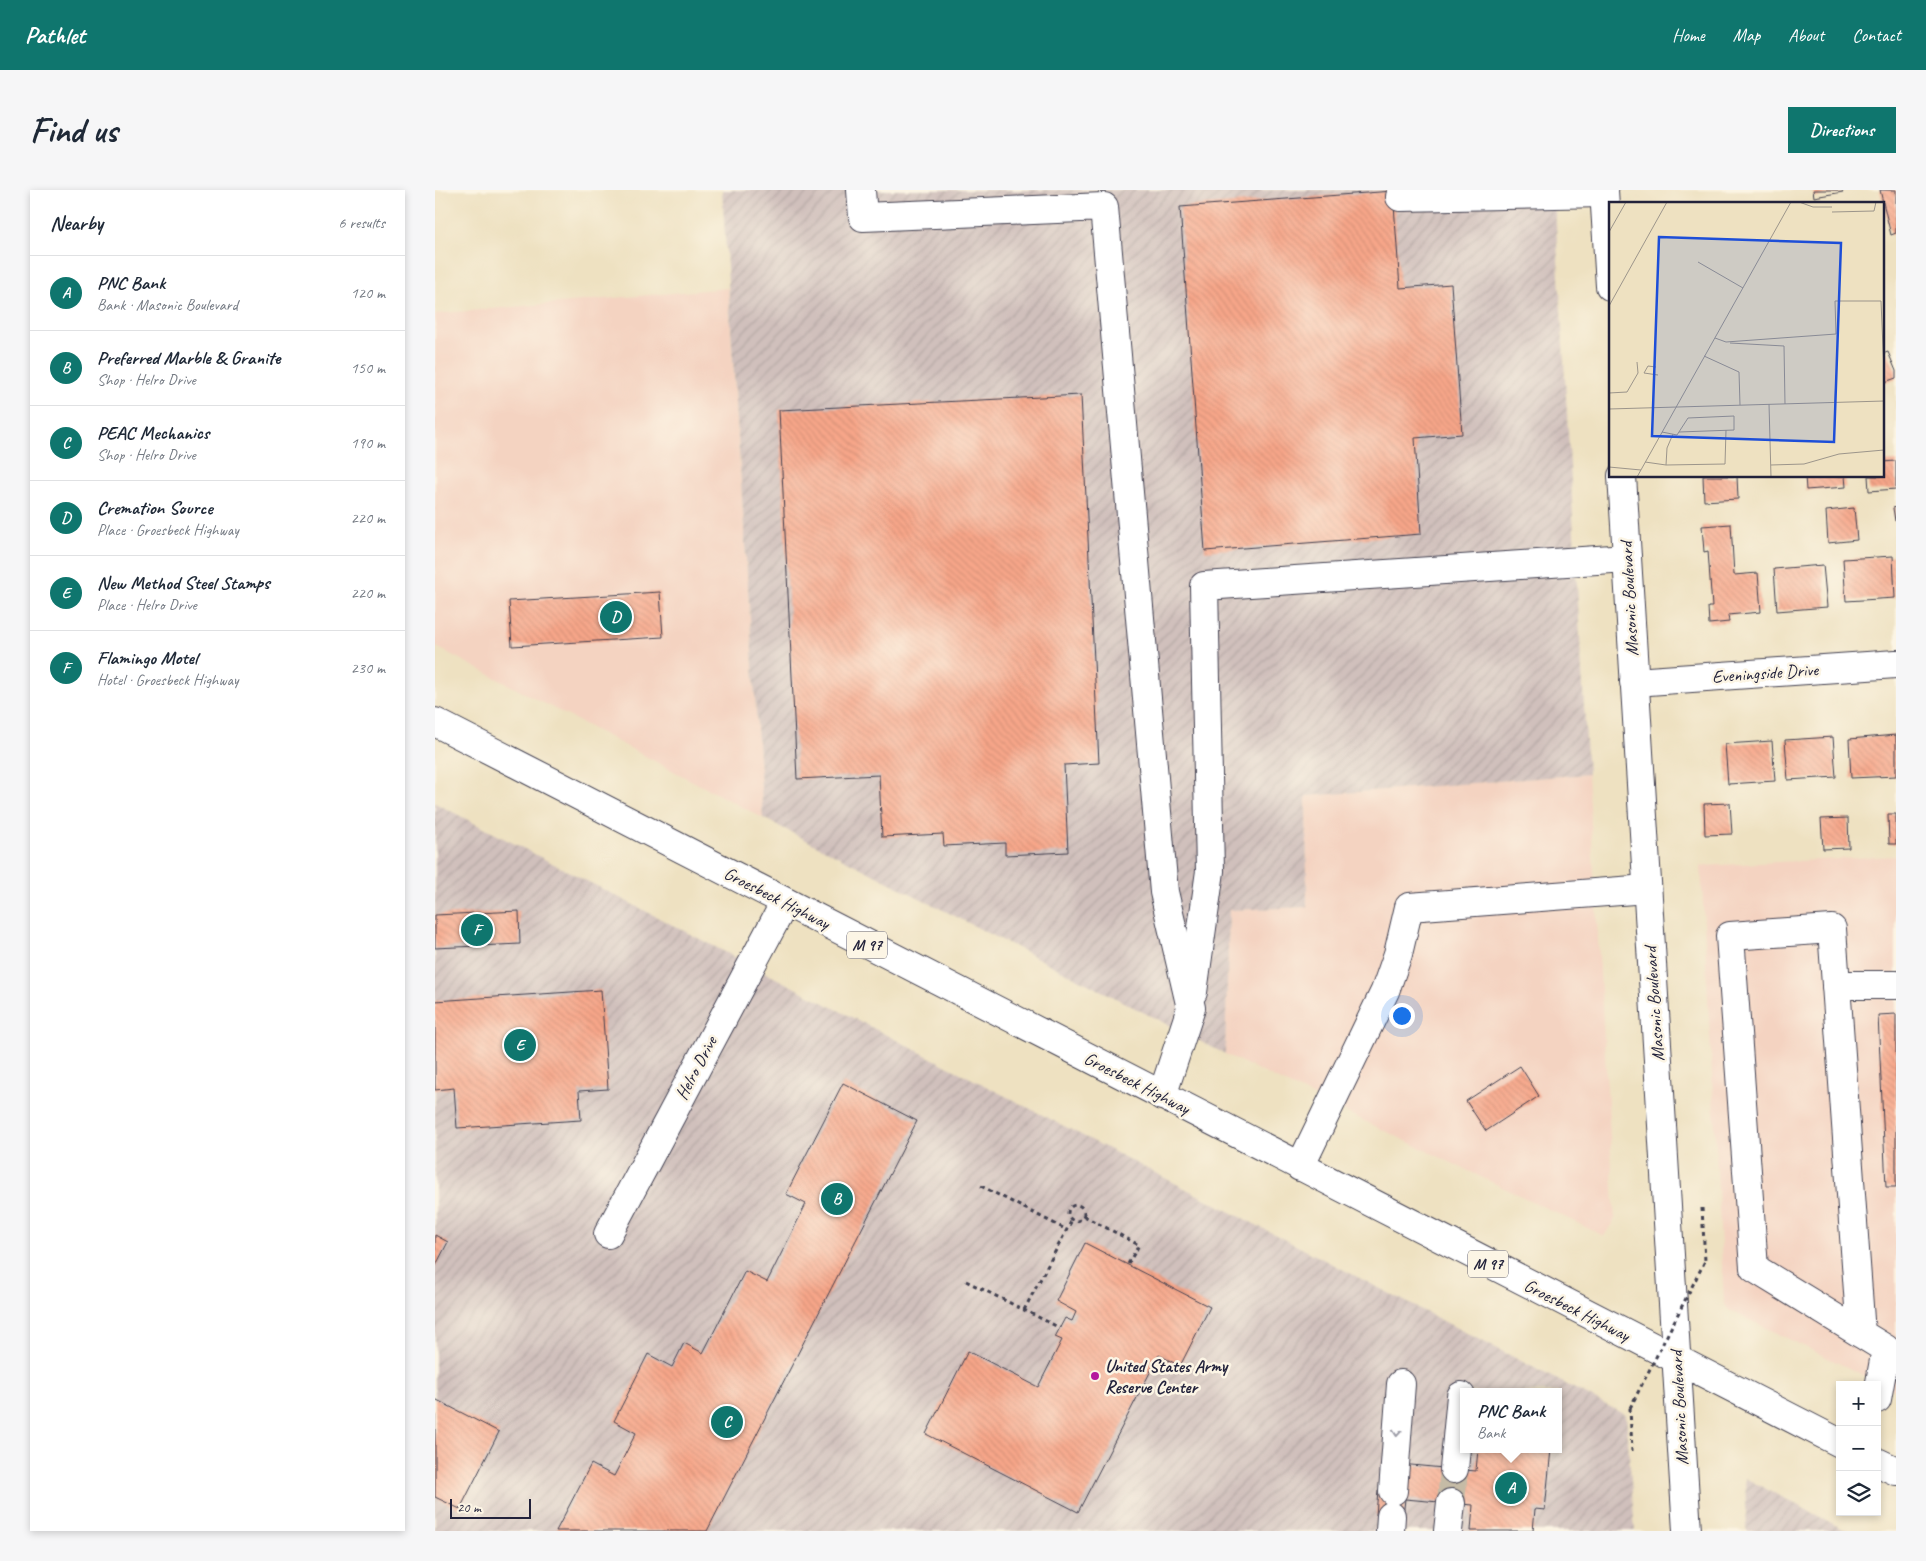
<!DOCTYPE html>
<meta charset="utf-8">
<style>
:root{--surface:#fff;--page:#f6f6f7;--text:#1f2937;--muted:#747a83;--line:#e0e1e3;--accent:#0f766e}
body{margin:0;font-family:Caveat,sans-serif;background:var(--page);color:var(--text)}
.controls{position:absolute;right:15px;bottom:15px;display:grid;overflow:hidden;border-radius:0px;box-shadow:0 2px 8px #0003}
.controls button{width:45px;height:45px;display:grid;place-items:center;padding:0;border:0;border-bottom:1px solid var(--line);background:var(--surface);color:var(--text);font:25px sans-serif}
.scale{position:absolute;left:15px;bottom:12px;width:81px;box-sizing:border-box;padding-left:5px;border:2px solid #22223b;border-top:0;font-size:14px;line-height:18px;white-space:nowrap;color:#22223b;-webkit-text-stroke:4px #fcf5e5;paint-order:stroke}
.you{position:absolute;left:966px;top:825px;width:18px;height:18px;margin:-12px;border:4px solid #fff;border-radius:50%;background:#1a73e8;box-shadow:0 0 0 8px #1a73e833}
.badge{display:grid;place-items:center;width:32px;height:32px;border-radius:50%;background:var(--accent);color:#fff;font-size:16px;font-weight:700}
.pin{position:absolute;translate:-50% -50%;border:2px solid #fff;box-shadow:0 1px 5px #0006}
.popup{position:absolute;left:1025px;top:1198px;width:102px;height:65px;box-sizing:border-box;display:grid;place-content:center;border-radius:0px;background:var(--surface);filter:drop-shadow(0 1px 4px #0005);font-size:16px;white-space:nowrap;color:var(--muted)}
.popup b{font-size:19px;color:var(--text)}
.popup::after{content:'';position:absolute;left:50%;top:100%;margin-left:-10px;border:10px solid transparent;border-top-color:var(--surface)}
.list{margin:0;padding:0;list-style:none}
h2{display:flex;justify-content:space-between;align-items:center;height:65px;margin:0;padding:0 20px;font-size:21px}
h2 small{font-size:16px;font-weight:400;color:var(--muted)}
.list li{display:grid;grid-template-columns:32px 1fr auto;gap:15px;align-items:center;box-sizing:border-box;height:75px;padding:0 20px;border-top:1px solid var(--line)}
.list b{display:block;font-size:19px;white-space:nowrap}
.list p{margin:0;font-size:16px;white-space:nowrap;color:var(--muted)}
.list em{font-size:16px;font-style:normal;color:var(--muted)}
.icon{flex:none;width:28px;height:28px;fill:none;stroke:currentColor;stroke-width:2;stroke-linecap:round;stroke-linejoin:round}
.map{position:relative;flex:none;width:1461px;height:1341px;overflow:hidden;border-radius:0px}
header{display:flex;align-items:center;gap:30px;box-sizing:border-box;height:70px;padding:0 25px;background:var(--accent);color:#fff}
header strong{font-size:24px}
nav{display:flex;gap:28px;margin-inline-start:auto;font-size:18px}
.intro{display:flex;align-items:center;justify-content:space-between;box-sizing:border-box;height:120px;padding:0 30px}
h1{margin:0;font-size:35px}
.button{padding:12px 22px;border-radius:0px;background:var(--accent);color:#fff;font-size:18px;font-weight:700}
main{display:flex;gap:30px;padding:0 30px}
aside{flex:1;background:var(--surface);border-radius:0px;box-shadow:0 2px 8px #0003}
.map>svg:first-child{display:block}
.built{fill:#f4d3c1}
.industrial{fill:url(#industrial-furrows);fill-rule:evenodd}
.building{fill:url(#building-back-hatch)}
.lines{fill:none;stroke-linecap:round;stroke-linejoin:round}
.minor-tunnel{stroke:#c5bba6;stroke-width:28;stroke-dasharray:28 14;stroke-linecap:butt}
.minor-casing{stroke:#413f4f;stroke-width:30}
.major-casing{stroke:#413f4f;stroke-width:30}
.path{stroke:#413f4f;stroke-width:3;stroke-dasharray:4 4;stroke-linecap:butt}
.minor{stroke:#fff;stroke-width:28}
.major{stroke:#fff;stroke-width:28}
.path-bridge{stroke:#413f4f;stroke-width:3;stroke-dasharray:4 4;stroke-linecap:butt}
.oneway{stroke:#9c9ca7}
.poi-dot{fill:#b5179e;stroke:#fcf5e5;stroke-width:2}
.labels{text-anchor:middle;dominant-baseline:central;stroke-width:5;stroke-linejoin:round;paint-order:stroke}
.shield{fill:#fcf5e5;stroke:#63616e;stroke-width:1}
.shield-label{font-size:16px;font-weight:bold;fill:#22223b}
.street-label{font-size:18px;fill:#22223b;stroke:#fcf5e5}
.poi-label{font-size:18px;font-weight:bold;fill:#22223b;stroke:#fcf5e5;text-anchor:start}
.inset-road{fill:none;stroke:#9c958b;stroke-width:1}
.view{fill:#1d4ed8;fill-opacity:0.15;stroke:#1d4ed8;stroke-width:2.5}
.inset-edge{fill:none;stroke:#22223b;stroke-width:2.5}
</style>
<header>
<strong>Pathlet</strong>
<nav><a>Home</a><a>Map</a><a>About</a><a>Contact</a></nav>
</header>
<div class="intro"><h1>Find us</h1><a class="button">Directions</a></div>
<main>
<aside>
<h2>Nearby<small>6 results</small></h2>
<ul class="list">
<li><span class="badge">A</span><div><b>PNC Bank</b><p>Bank · Masonic Boulevard</p></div><em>120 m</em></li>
<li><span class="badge">B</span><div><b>Preferred Marble &amp; Granite</b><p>Shop · Helro Drive</p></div><em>150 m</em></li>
<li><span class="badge">C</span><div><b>PEAC Mechanics</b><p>Shop · Helro Drive</p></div><em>190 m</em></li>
<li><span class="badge">D</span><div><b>Cremation Source</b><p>Place · Groesbeck Highway</p></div><em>220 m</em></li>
<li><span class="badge">E</span><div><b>New Method Steel Stamps</b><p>Place · Helro Drive</p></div><em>220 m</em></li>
<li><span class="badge">F</span><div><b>Flamingo Motel</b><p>Hotel · Groesbeck Highway</p></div><em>230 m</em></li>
</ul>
</aside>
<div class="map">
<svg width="1461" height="1341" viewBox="0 0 1461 1341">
<defs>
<pattern id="industrial-furrows" width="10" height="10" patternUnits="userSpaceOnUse" patternTransform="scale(1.25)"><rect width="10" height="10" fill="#d0c0bc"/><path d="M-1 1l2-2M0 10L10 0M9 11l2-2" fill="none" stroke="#b2a5a2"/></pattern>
<pattern id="building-back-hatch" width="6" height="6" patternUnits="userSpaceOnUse" patternTransform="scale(1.25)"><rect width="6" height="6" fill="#f7a689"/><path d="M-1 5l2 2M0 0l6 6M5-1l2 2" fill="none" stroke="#d38f77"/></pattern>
</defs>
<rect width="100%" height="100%" fill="#fcf5e5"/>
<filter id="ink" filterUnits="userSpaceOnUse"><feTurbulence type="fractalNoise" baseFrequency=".02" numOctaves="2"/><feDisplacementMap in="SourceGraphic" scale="10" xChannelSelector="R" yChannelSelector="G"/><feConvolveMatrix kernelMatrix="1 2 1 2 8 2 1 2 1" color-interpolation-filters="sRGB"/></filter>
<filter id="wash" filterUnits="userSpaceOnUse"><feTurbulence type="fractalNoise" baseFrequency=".0096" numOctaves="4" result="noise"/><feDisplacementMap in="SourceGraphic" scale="20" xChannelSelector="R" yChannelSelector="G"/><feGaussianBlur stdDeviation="1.12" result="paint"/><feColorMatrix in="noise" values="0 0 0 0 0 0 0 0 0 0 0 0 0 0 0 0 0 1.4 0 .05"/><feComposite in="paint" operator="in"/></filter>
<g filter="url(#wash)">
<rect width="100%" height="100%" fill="#eee1c1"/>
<g class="built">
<polygon points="293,98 328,628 0,456 0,124"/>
<polygon points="1153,584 1180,1029 1169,1046 790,864 794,720 872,717 871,606"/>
<polygon points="1461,666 1461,1201 1294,1120 1289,1113 1266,676"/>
</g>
<g class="industrial">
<polygon points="287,0 1119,0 1153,584 871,606 872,717 794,720 790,864 328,628"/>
<path d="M0,613L1191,1225L1200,1341H0ZM1028,1202H1124V1259H1028Z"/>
<polygon points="1310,1288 1412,1341 1312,1341"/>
</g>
<g id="blocks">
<g class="building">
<polygon points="1378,0 1408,0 1408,2 1379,7"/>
<polygon points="1445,0 1461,0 1461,43 1456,45"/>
<polygon points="958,1 965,98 1016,94 1027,244 980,248 986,344 770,361 745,17"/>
<polygon points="1453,162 1461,181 1461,188 1447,193 1447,164"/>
<polygon points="646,205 664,573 629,575 633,662 570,665 570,653 509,656 508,644 447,647 444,585 362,589 344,220"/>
<polygon points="1461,271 1461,299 1434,301 1433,286 1447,286 1447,272"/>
<polygon points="1268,286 1302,286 1303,309 1269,311"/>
<polygon points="1370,286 1410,286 1411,297 1371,300"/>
<polygon points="1461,317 1461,331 1460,331 1458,318"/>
<polygon points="1419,318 1422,350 1393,353 1391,321"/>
<polygon points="1296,334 1299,385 1323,383 1326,422 1293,425 1294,432 1274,434 1273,417 1277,417 1273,361 1269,362 1267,336"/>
<polygon points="1458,366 1460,408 1411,411 1408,369"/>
<polygon points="1388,375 1392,417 1342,421 1339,379"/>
<polygon points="225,402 228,447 77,456 74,411"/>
<polygon points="1461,545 1461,586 1416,588 1414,549"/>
<polygon points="1398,547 1401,587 1353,590 1350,550"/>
<polygon points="1337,551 1340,591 1293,594 1290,554"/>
<polygon points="1295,613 1297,644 1270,645 1269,614"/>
<polygon points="1453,624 1461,624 1461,654 1454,654"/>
<polygon points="1413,628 1414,658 1388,659 1386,629"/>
<polygon points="84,721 85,754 0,758 0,725"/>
<polygon points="166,800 173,899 144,901 146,930 22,938 19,898 0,900 0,811"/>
<polygon points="1461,824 1461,997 1451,997 1443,825"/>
<polygon points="1085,876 1104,906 1051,941 1031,911"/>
<polygon points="408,893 482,931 272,1341 121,1341 156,1274 179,1286 201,1243 179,1231 213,1164 237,1177 249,1153 268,1163 310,1081 332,1092 371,1014 351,1004"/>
<polygon points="0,1045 13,1052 0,1077"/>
<polygon points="650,1053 775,1117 745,1176 724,1165 643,1322 491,1244 533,1161 603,1197 627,1150 620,1147 630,1128 637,1131 641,1122 621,1111"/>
<polygon points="0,1209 64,1242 25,1319 0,1307"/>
<polygon points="1043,1259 1116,1259 1110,1320 1100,1319 1098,1341 1036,1341 1038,1315 970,1309 968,1327 941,1325 943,1300 963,1302 965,1274 1041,1281"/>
</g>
</g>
</g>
<g filter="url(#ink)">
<use href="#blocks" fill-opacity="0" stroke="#413f4f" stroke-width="1"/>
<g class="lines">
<polyline class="minor-tunnel" points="1016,1313 1019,1279"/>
<defs>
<g id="minor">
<polyline points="426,0 428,27 669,17 729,702 756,818 727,906"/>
<polyline points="1169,0 1175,96"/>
<polyline points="965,7 1169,3"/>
<polyline points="1187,286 1252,1341"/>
<polyline points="1199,492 1461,474"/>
<polyline points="1401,795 1461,795"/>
<polyline points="758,802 775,681 769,396 1192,368"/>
<polyline points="865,977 950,801 963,764 974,717 1212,699"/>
<polyline points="173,1044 350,712"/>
<polyline points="1426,1144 1397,739 1295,746 1319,1078 1451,1159 1442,1209"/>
<polyline points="1019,1279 1026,1206"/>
<polyline points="958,1301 966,1194"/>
<polyline points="955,1341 956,1326"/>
<polyline points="1013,1341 1016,1313"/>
</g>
<g id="major">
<polyline points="0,532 1405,1253"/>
<polyline points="1442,1272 1461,1281"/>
</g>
</defs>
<use href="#minor" class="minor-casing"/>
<use href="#major" class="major-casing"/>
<g class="path">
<polyline points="546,996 632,1040"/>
<circle cx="641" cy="1023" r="8"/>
<polyline points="1267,1018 1270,1071"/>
<polyline points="649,1026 704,1055 693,1074"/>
<polyline points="531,1091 625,1138"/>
<polyline points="589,1120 637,1030"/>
<polyline points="1195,1218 1197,1261"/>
</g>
<use href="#minor" class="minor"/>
<use href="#major" class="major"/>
<polyline class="path-bridge" points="1195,1218 1270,1071"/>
</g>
<defs><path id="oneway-chevron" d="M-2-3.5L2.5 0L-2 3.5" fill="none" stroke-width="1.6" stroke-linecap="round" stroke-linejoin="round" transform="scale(1.25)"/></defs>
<use class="oneway" href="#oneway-chevron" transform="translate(962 1243) rotate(94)"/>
</g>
<circle class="poi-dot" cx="660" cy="1186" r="5"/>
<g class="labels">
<g class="shield">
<rect x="412" y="741.5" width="40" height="27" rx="4"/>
<rect x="1033" y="1060.5" width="40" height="27" rx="4"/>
</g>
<g class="shield-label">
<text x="432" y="755">M 97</text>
<text x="1053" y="1074">M 97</text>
</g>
<g class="street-label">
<text transform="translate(1194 409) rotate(-93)">Masonic Boulevard</text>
<text transform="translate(1330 483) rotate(-4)">Eveningside Drive</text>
<text transform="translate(342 708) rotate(27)">Groesbeck Highway</text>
<text transform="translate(1219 814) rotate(-94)">Masonic Boulevard</text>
<text transform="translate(261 878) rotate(-62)">Helro Drive</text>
<text transform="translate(702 893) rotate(27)">Groesbeck Highway</text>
<text transform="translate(1142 1120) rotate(27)">Groesbeck Highway</text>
<text transform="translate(1244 1218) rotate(-93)">Masonic Boulevard</text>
</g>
<g class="poi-label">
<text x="670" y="1176">United States Army<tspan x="670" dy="21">Reserve Center</tspan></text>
</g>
</g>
<g transform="translate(1174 12)">
<rect width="275" height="275" fill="#eee1c1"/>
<path class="inset-road" d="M190,0L204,5H223M223,10L265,9L267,0M0,30L17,0M89,60L134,86M0,104L58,0M106,136L117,140L227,132L226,99H272L275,170M121,141L175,144L176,202M95,154L130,170L131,203M47,165L39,164L35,171L49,173M0,191L18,190L29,171L28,160M226,200L227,173M160,202L162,275M0,207L275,199M53,230L68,233L79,216L125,214V228L70,230M36,260L57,263L58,246L64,232M57,263L116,262L117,228M162,263L195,262L230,252L275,248M0,265L32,268M28,275L182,0"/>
<path class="view" d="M50,35L232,41L225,240L43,234Z"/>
<rect width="275" height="275" class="inset-edge"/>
</g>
</svg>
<div class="controls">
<button>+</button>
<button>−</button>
<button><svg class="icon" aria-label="layers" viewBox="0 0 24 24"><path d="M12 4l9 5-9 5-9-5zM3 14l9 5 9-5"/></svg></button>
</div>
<div class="scale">20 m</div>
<div class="you"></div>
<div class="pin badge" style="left:1076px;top:1298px">A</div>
<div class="popup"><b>PNC Bank</b>Bank</div>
<div class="pin badge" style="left:402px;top:1009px">B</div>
<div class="pin badge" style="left:292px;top:1232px">C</div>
<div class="pin badge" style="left:181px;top:427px">D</div>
<div class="pin badge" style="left:85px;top:855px">E</div>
<div class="pin badge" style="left:42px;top:740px">F</div>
</div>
</main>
